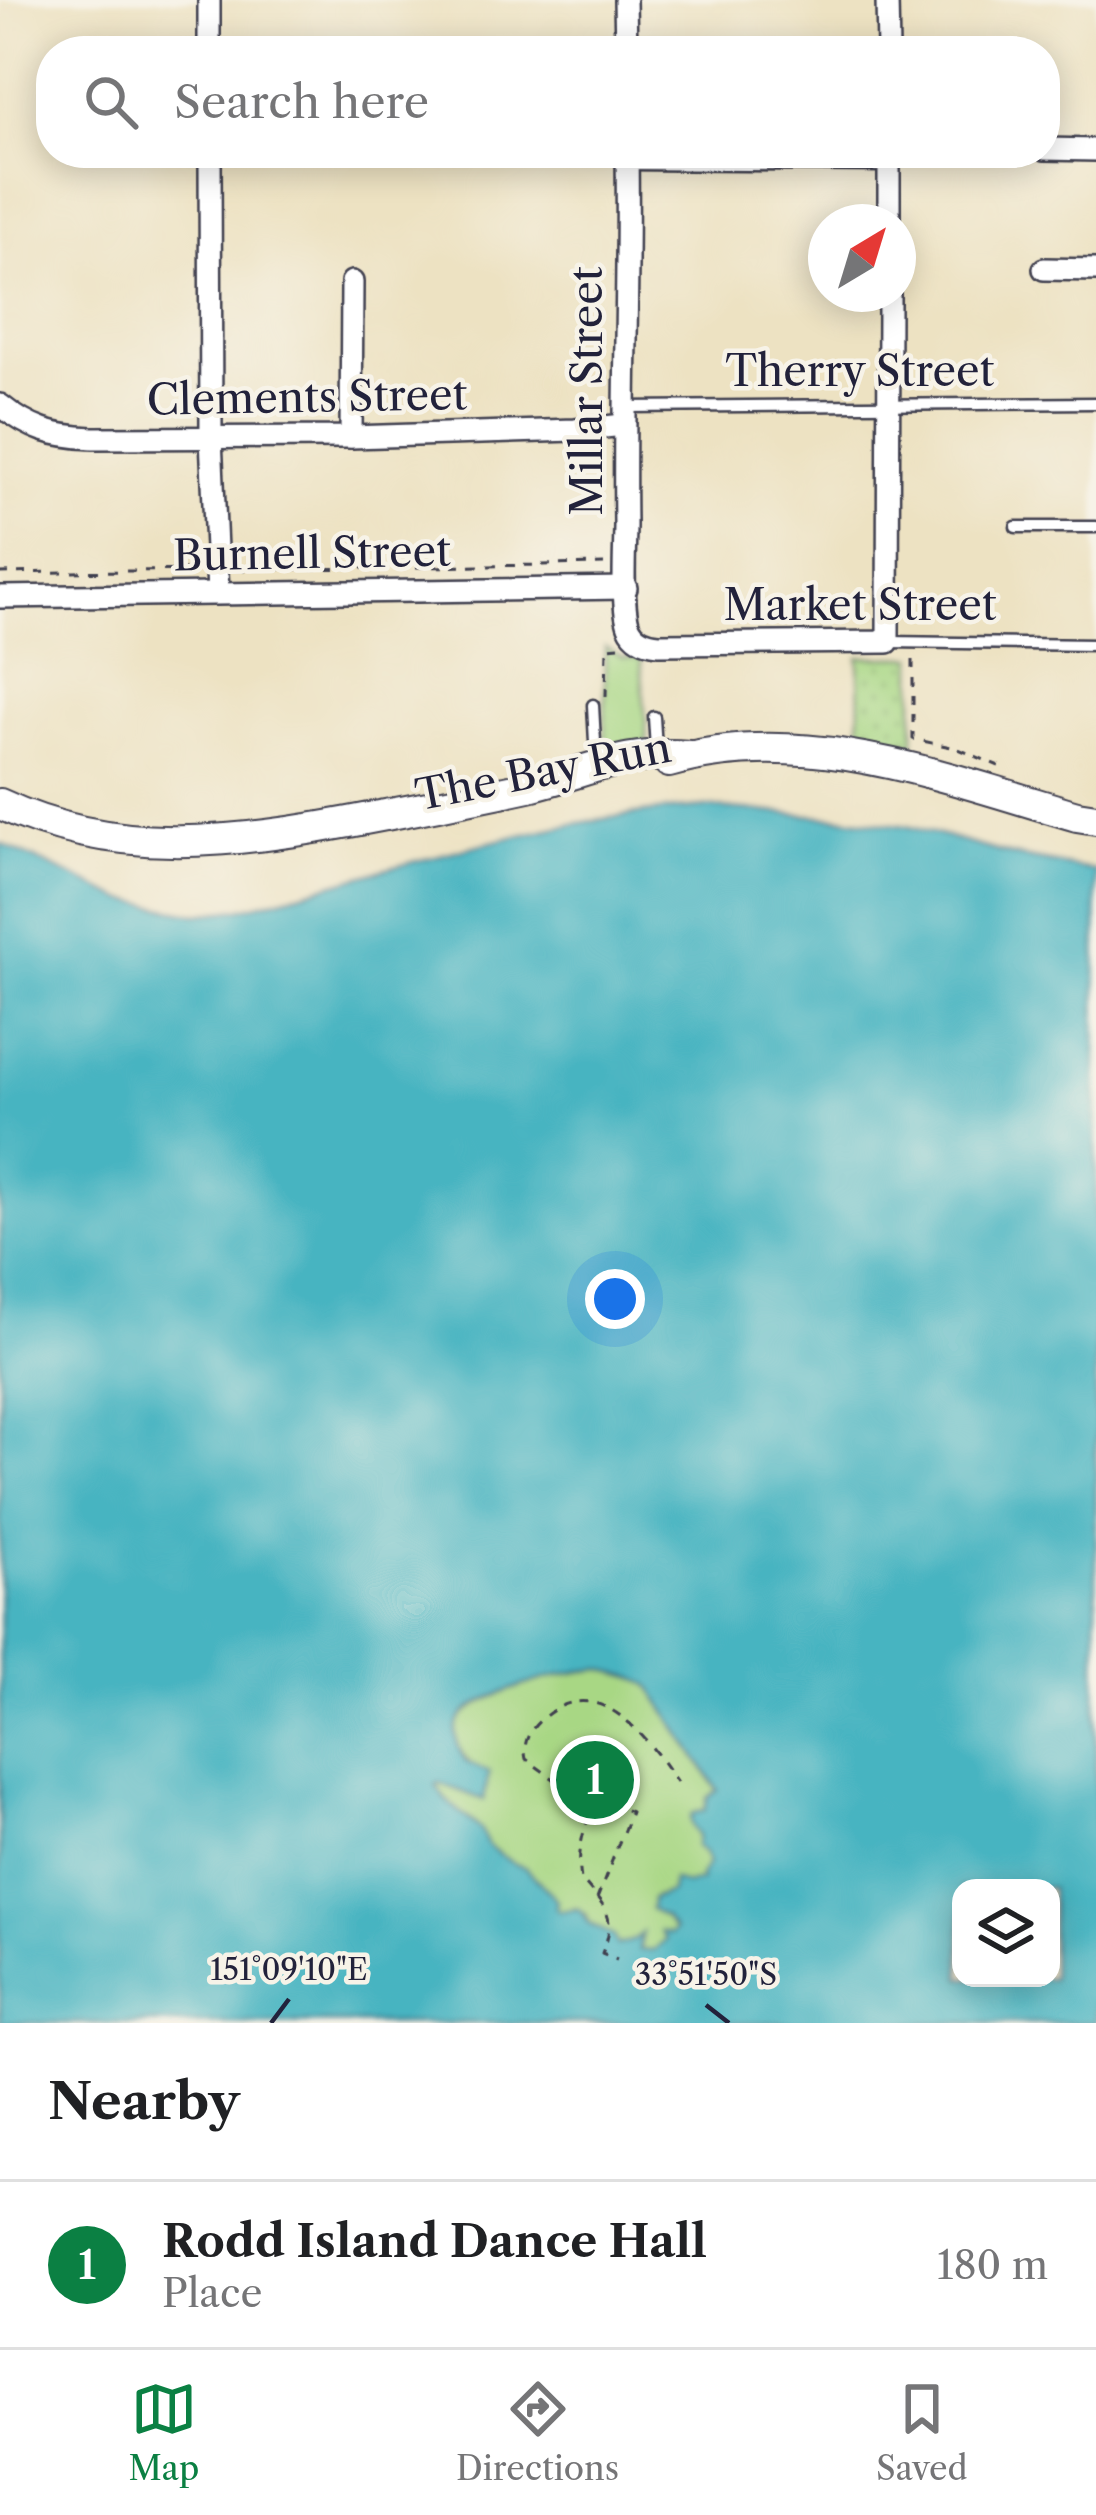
<!DOCTYPE html>
<meta charset="utf-8">
<style>
:root{--surface:#fff;--page:#f6f6f6;--text:#202124;--muted:#757577;--line:#e0e0e0;--accent:#0b8043}
body{margin:0;font-family:"Libre Caslon Text",serif;background:var(--page);color:var(--text)}
.controls{position:absolute;right:36px;bottom:36px;display:grid;overflow:hidden;border-radius:24px;box-shadow:0 6px 30px #0003}
.controls button{width:108px;height:108px;display:grid;place-items:center;padding:0;border:0;border-bottom:3px solid var(--line);background:var(--surface);color:var(--text);font:60px sans-serif}
.compass{position:absolute;left:808px;top:204px;width:108px;height:108px;border-radius:50%;background:var(--surface);box-shadow:0 6px 30px #0003;rotate:38deg}
.you{position:absolute;left:615px;top:1299px;width:42px;height:42px;margin:-30px;border:9px solid #fff;border-radius:50%;background:#1a73e8;box-shadow:0 0 0 18px #1a73e833}
.badge{display:grid;place-items:center;width:78px;height:78px;border-radius:50%;background:var(--accent);color:#fff;font-size:39px;font-weight:700}
.pin{position:absolute;translate:-50% -50%;border:6px solid #fff;box-shadow:0 3px 12px #0006}
.list{margin:0;padding:0;list-style:none}
h2{display:flex;justify-content:space-between;align-items:center;height:156px;margin:0;padding:0 48px;font-size:51px}
h2 small{font-size:39px;font-weight:400;color:var(--muted)}
.list li{display:grid;grid-template-columns:78px 1fr auto;gap:36px;align-items:center;box-sizing:border-box;height:168px;padding:0 48px;border-top:3px solid var(--line)}
.list b{display:block;font-size:45px;white-space:nowrap}
.list p{margin:0;font-size:39px;white-space:nowrap;color:var(--muted)}
.list em{font-size:39px;font-style:normal;color:var(--muted)}
.icon{flex:none;width:66px;height:66px;fill:none;stroke:currentColor;stroke-width:2;stroke-linecap:round;stroke-linejoin:round}
.map{position:relative;flex:none;width:1096px;height:2023px;overflow:hidden}
.search{position:absolute;background:var(--surface);box-shadow:0 6px 30px #0003;left:36px;right:36px;top:36px;height:132px;display:flex;align-items:center;gap:30px;box-sizing:border-box;padding:0 42px;border-radius:48px;color:var(--muted);font-size:45px}
.sheet{height:324px;background:var(--surface)}
nav{display:flex;justify-content:space-around;align-items:center;box-sizing:border-box;height:168px;border-top:3px solid var(--line);background:var(--surface);font-size:33px;color:var(--muted)}
nav a{display:grid;justify-items:center;gap:6px}
nav .on{color:var(--accent)}
.map>svg:first-child{display:block}
.grass{fill:url(#grass-dots);stroke:#657c60;stroke-width:3}
.park{fill:#a8d784;stroke:#657c60;stroke-width:3}
.water{fill:#46b4c1;stroke:#346b7e;stroke-width:3;fill-rule:evenodd}
.lines{fill:none;stroke-linecap:round;stroke-linejoin:round}
.lane-casing{stroke:#403f4f;stroke-width:15}
.street-casing{stroke:#403f4f;stroke-width:26}
.secondary-casing{stroke:#403f4f;stroke-width:34}
.path{stroke:#403f4f;stroke-width:3;stroke-dasharray:9 9;stroke-linecap:butt}
.lane{stroke:#fff;stroke-width:10}
.street{stroke:#fff;stroke-width:21}
.secondary{stroke:#fff;stroke-width:30}
.ticks{fill:none;stroke:#22223b;stroke-width:4.5}
.labels{text-anchor:middle;dominant-baseline:central;stroke-width:9;stroke-linejoin:round;paint-order:stroke}
.street-label{font-size:42px;fill:#22223b;stroke:#f7f3e8}
.ticks-label{font-size:30px;text-anchor:middle;fill:#22223b;stroke:#f7f3e8;stroke-width:9;stroke-linejoin:round;paint-order:stroke}
</style>
<div class="map">
<svg width="1096" height="2023" viewBox="0 0 1096 2023">
<defs>
<pattern id="grass-dots" width="8" height="8" patternUnits="userSpaceOnUse" patternTransform="scale(3)"><rect width="8" height="8" fill="#a8d784"/><path d="M2 2h.1M6 6h.1" fill="none" stroke="#90b873" stroke-width="1.8" stroke-linecap="round"/></pattern>
</defs>
<rect width="100%" height="100%" fill="#f7f3e8"/>
<filter id="ink" filterUnits="userSpaceOnUse"><feTurbulence type="fractalNoise" baseFrequency=".00833" numOctaves="2"/><feDisplacementMap in="SourceGraphic" scale="24" xChannelSelector="R" yChannelSelector="G"/><feConvolveMatrix kernelMatrix="1 2 1 2 8 2 1 2 1" color-interpolation-filters="sRGB"/></filter>
<filter id="wash" filterUnits="userSpaceOnUse"><feTurbulence type="fractalNoise" baseFrequency=".004" numOctaves="4" result="noise"/><feDisplacementMap in="SourceGraphic" scale="48" xChannelSelector="R" yChannelSelector="G"/><feGaussianBlur stdDeviation="2.7" result="paint"/><feColorMatrix in="noise" values="0 0 0 0 0 0 0 0 0 0 0 0 0 0 0 0 0 1.4 0 .05"/><feComposite in="paint" operator="in"/></filter>
<g filter="url(#wash)">
<rect width="100%" height="100%" fill="#ede2c2"/>
<polygon class="grass" points="859,657 914,657 914,745 860,730"/>
<g class="park">
<polygon points="605,647 623,657 641,658 647,741 605,757"/>
<path d="M602,1669L630,1676L649,1685L718,1791L708,1798L705,1810L693,1814L691,1818L708,1863L701,1880L686,1885L673,1880L671,1892L653,1898L651,1909L665,1918L674,1930L670,1934L661,1933L665,1940L653,1952L639,1951L642,1938L618,1945L598,1927L590,1924L586,1915L575,1908L559,1912L523,1867L512,1863L488,1846L474,1823L444,1799L436,1785L438,1782L484,1799L486,1779C432,1733 454,1711 510,1690C541,1678 569,1672 602,1669Z"/>
</g>
<path class="water" d="M707,807L845,818L907,826L1011,855L1096,871V2023H0V843L124,900L197,914L239,909C391,870 550,816 707,807ZM602,1669L630,1676L649,1685L718,1790L708,1798L705,1810L692,1814C689,1822 693,1829 698,1835L696,1846L705,1853L708,1863L700,1876L701,1880L686,1885L673,1880L671,1892L652,1899L651,1910L665,1918L674,1930L670,1934L660,1932L665,1940L653,1951L639,1950L642,1933L635,1940L618,1945L614,1936L590,1924L579,1909L559,1911L556,1908L557,1900L526,1868L512,1863L488,1846L480,1829L445,1799L436,1785L439,1783L484,1800L489,1772L466,1762C438,1718 474,1703 510,1690C541,1679 568,1671 602,1669ZM961,1888H1051V1978H961Z"/>
</g>
<g filter="url(#ink)">
<g class="lines">
<defs>
<g id="lane">
<polyline points="627,164 888,166"/>
<polyline points="624,407 1096,403"/>
<polyline points="1016,527 1096,527"/>
<polyline points="888,642 1096,645"/>
<polyline points="593,705 596,761"/>
<polyline points="654,717 656,749"/>
</g>
<g id="street">
<polyline points="209,0 209,51"/>
<polyline points="625,0 626,51"/>
<polyline points="887,0 888,51"/>
<polyline points="1045,149 1096,150"/>
<polyline points="210,153 211,438 218,593"/>
<path d="M627,153C629,277 623,400 625,524C625,548 621,605 629,626C634,638 646,643 659,644L888,642L889,294"/>
<polyline points="889,153 889,222"/>
<polyline points="1044,269 1096,270"/>
<path d="M0,405C31,430 53,436 93,438L351,437L575,430L624,425"/>
<polyline points="351,437 352,282"/>
<polyline points="0,597 626,588"/>
</g>
<g id="secondary">
<path d="M669,762C805,723 946,778 1077,816L1096,819"/>
<path d="M0,804C112,857 231,844 349,822C409,811 469,799 529,786C588,772 625,750 689,756"/>
</g>
</defs>
<use href="#lane" class="lane-casing"/>
<use href="#street" class="street-casing"/>
<use href="#secondary" class="secondary-casing"/>
<g class="path">
<polyline points="236,570 604,564"/>
<polyline points="0,573 196,570"/>
<polyline points="913,660 913,739 956,748 999,766"/>
<polyline points="606,697 607,647 619,646"/>
<path d="M558,1782L526,1759C522,1742 530,1729 543,1718C600,1669 649,1741 677,1782"/>
<path d="M595,1799C585,1827 576,1848 581,1879C605,1909 618,1914 602,1953L617,1959"/>
<polyline points="597,1899 631,1812 559,1783 572,1751 628,1774"/>
</g>
<use href="#lane" class="lane"/>
<use href="#street" class="street"/>
<use href="#secondary" class="secondary"/>
</g>
</g>
<path class="ticks" d="M706,2005L729,2023M271,2023L289,1999"/>
<g class="labels">
<g class="street-label">
<text x="860" y="371">Therry Street</text>
<text transform="translate(587 391) rotate(-90)">Millar Street</text>
<text transform="translate(307 397) rotate(-1)">Clements Street</text>
<text transform="translate(312 553) rotate(-1)">Burnell Street</text>
<text x="860" y="605">Market Street</text>
<text transform="translate(543 771) rotate(-11)">The Bay Run</text>
</g>
</g>
<g class="ticks-label">
<text x="289" y="1980">151°09'10"E</text>
<text x="706" y="1985">33°51'50"S</text>
</g>
</svg>
<div class="controls">
<button><svg class="icon" aria-label="layers" viewBox="0 0 24 24"><path d="M12 4l9 5-9 5-9-5zM3 14l9 5 9-5"/></svg></button>
</div>
<svg class="compass" viewBox="-18 -18 36 36"><path d="M0-13l5 13h-10z" fill="#e53935"/><path d="M0 13l5-13h-10z" fill="#757577"/></svg>
<div class="you"></div>
<div class="pin badge" style="left:595px;top:1780px">1</div>
<div class="search"><svg class="icon" aria-label="search" viewBox="0 0 24 24"><circle cx="10" cy="10" r="6"/><path d="M15 15l6 6"/></svg>Search here</div>
</div>
<section class="sheet">
<h2>Nearby<small></small></h2>
<ul class="list">
<li><span class="badge">1</span><div><b>Rodd Island Dance Hall</b><p>Place</p></div><em>180 m</em></li>
</ul>
</section>
<nav>
<a class="on"><svg class="icon" aria-label="map" viewBox="0 0 24 24"><path d="M3 6l6-2 6 2 6-2v14l-6 2-6-2-6 2zM9 4v14M15 6v14"/></svg>Map</a>
<a><svg class="icon" aria-label="directions" viewBox="0 0 24 24"><path d="M12 3l9 9-9 9-9-9zM9 14v-3h6M13 9l2 2-2 2"/></svg>Directions</a>
<a><svg class="icon" aria-label="saved" viewBox="0 0 24 24"><path d="M7 4h10v16l-5-4-5 4z"/></svg>Saved</a>
</nav>
